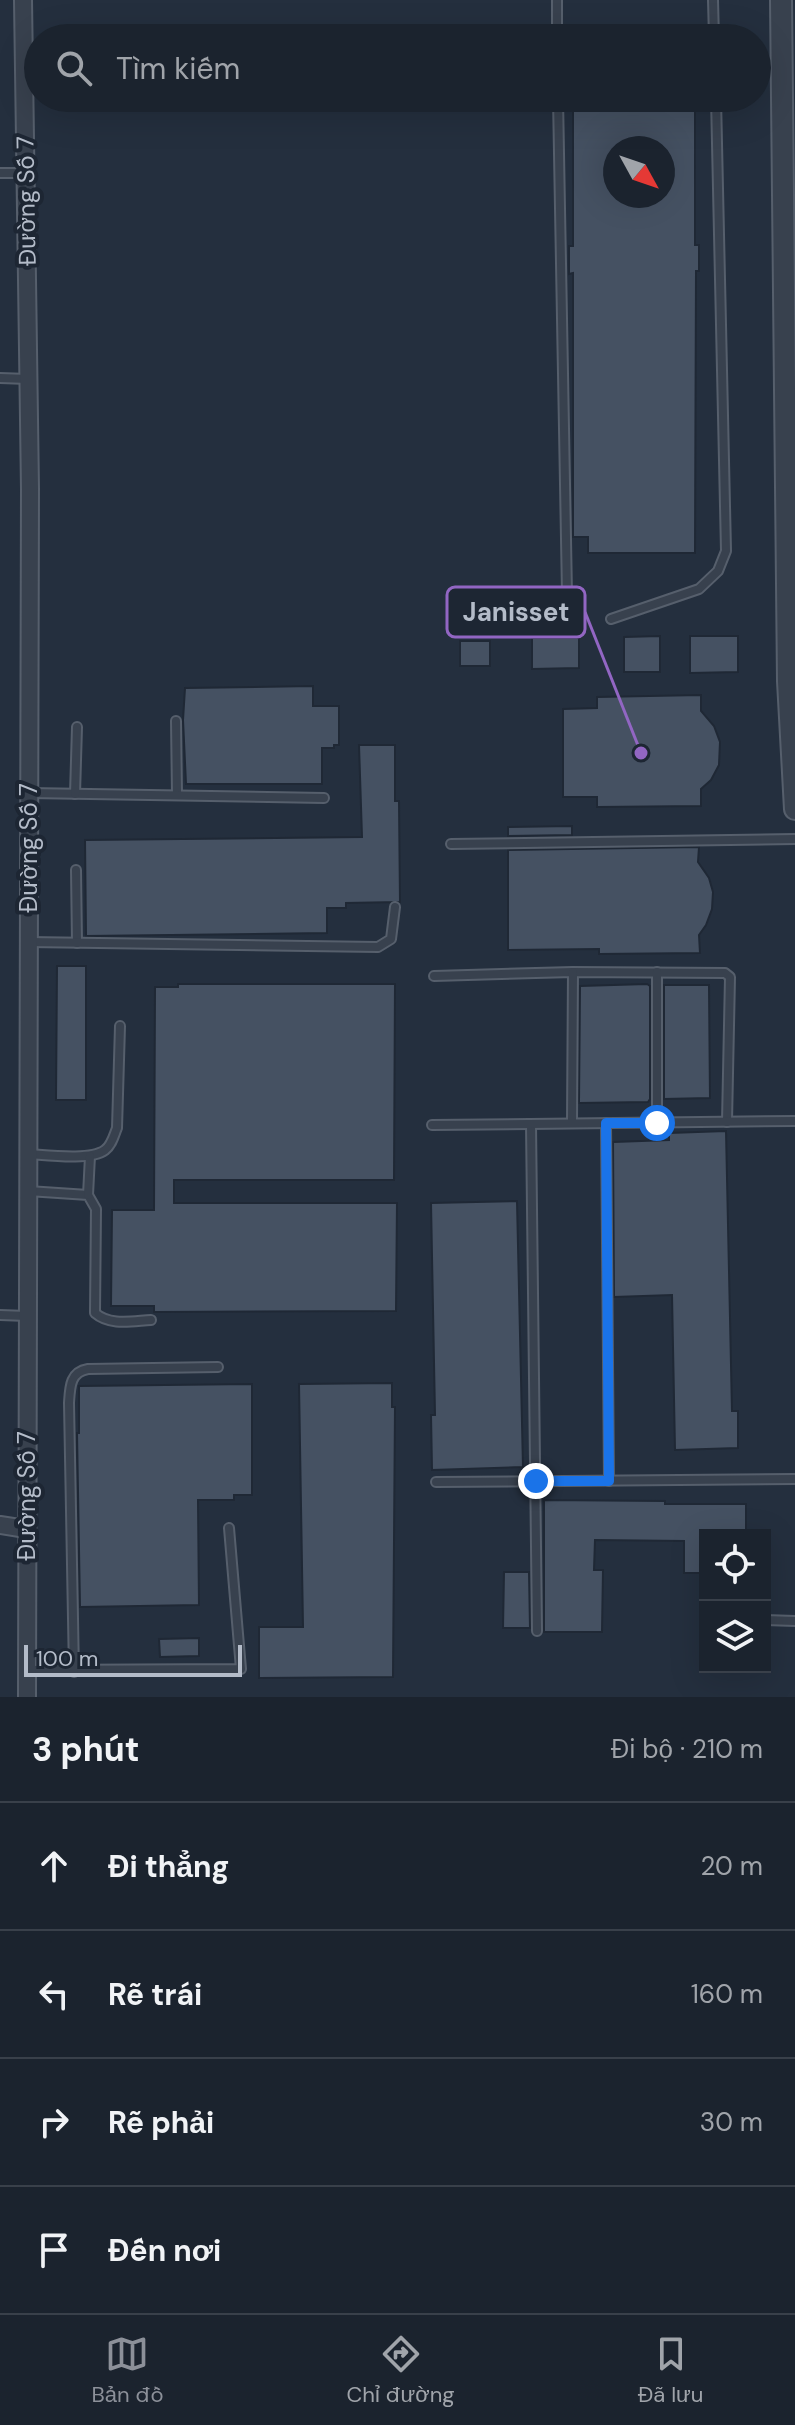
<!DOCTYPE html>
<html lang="vi">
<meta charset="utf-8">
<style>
:root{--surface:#1b232e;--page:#242b36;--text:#f1f3f6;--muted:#a0a4aa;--line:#39404a;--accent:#8c9099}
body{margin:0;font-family:"DM Sans",sans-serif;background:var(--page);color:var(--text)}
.controls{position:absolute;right:24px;bottom:24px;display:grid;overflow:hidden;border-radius:0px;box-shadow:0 8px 32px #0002}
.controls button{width:72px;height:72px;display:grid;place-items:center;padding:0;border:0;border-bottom:2px solid var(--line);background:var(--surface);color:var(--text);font:40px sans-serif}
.compass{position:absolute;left:603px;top:136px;width:72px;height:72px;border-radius:50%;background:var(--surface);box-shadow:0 8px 32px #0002;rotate:130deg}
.scale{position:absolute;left:24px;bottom:20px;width:218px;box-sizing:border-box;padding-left:8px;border:4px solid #b4bcc9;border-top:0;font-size:22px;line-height:28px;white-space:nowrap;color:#b4bcc9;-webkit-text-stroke:6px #1d2633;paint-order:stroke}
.stop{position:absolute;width:24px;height:24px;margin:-18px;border:6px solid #1a73e8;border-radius:50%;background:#fff}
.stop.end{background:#1a73e8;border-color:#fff;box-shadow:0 2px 8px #0008}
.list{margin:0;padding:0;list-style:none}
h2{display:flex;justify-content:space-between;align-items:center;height:104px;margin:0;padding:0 32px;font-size:34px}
h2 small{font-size:26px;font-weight:400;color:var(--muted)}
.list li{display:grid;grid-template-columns:52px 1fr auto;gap:24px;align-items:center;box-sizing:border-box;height:128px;padding:0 32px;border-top:2px solid var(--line)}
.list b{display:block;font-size:30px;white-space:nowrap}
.list em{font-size:26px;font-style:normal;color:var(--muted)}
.icon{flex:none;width:44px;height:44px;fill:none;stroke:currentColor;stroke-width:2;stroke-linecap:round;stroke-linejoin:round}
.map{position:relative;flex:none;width:795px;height:1697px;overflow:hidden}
.search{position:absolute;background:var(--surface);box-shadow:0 8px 32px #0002;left:24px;right:24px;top:24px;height:88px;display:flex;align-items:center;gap:20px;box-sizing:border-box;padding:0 28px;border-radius:44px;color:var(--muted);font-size:30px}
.sheet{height:616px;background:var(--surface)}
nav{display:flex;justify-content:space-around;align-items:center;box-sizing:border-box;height:112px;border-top:2px solid var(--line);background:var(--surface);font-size:22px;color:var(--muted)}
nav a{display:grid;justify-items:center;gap:4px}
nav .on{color:var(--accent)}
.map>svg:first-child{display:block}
.building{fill:#455162;stroke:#1f2835;stroke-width:2;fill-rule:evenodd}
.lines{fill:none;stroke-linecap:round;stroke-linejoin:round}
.service-casing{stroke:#565f6c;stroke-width:12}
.minor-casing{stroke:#565f6c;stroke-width:20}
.tertiary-casing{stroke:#565f6c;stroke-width:24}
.service{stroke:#38414e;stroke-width:8}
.minor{stroke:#38414e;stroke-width:16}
.tertiary{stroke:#38414e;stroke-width:20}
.route{stroke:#1a73e8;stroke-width:10}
.labels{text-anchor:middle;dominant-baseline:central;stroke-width:8;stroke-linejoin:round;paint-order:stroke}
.street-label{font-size:24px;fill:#b4bcc9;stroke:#1d2633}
.leader{fill:none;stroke:#9266c3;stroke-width:3}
.callout-dot{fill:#9266c3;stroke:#1d2633;stroke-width:3}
.callout{fill:#1d2633;stroke:#9266c3;stroke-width:3}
.callout-label{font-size:26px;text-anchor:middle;font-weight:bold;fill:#b4bcc9}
</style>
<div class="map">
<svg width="795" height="1697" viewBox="0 0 795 1697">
<rect width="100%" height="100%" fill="#242f3e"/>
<g class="building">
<path d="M695,107V245H699V271H696L695,553H588V537H573V273L569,274V246H573V108ZM615,148H663V196H615Z"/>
<polygon points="660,636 660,672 624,672 624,637"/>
<polygon points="690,636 738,636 738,672 690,673"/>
<polygon points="532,638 579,638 579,668 532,669"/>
<rect x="460" y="641" width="30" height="25"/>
<polygon points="313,686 313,706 339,706 339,745 334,745 334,748 322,748 322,784 186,784 183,720 185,688"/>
<polygon points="701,695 701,711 714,726 720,742 719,765 711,780 701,789 701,806 597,807 597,797 563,797 563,709 597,708 597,697"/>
<polygon points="359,745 395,745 395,801 399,801 400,902 346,903 346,908 327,908 327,933 86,936 85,840 362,837"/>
<polygon points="572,826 572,835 508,836 508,827"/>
<polygon points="699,847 698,862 709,878 713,892 712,909 706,925 699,935 700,953 599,954 599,949 508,950 508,850"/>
<polygon points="57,966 86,966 86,1100 56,1100"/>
<polygon points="178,984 395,984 394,1180 174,1180 174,1203 397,1203 396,1311 154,1312 154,1306 111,1306 112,1210 154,1210 155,987 178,987"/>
<polygon points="647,984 650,986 650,1099 648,1102 579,1103 580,986"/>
<polygon points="664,985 709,985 710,1098 664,1099"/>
<polygon points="726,1131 732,1411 738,1411 738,1448 675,1450 672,1295 614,1297 613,1142 669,1140 669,1133"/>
<polygon points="517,1201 523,1467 432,1470 431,1415 435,1415 431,1203"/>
<polygon points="392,1383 392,1407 395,1407 393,1677 259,1678 259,1627 303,1627 299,1384"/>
<polygon points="252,1384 252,1495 234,1495 234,1500 198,1500 199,1605 80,1607 77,1433 79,1433 79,1386"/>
<polygon points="544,1500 665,1501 665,1504 746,1504 746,1535 705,1535 705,1573 684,1573 684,1541 595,1540 594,1570 603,1570 602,1632 544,1632"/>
<polygon points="504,1572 529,1572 530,1628 503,1628"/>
<polygon points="199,1638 199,1656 160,1657 159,1639"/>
</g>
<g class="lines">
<defs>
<g id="service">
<polyline points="557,0 557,38"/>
<polyline points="713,0 714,38"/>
<polyline points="0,173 25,173"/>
<polyline points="0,378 28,379"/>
<polyline points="611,619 699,589 718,571 726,551 716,98"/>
<polyline points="473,622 529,625 557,614 567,594 558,98"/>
<polyline points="176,721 177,794"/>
<polyline points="29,793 324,798"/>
<polyline points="75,794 77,727"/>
<polyline points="451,844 795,839"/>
<polyline points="76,870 77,943"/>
<polyline points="28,942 378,947 391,939 395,907"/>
<polyline points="434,976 573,972 725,973 730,977 727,1122"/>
<polyline points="572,1123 573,972"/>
<polyline points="606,1123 609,1481"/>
<polyline points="657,1123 657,972"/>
<polyline points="531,1124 537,1631"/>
<polyline points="432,1125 795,1121"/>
<path d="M28,1154C46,1155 91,1161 105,1150C112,1145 114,1135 117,1128L120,1026"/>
<path d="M28,1191L88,1195L96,1209L95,1313C110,1326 132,1321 151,1320"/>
<polyline points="88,1195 90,1156"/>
<polyline points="0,1315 27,1316"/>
<polyline points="436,1482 795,1479"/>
<polyline points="765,1620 795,1621"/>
<polyline points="27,1670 241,1669 229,1528"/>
<path d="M74,1672L69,1403C70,1387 70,1372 88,1369L218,1367"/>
</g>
<g id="minor">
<polyline points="23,0 30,489 27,1697"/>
<polyline points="0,1525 26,1529"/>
</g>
<polyline id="tertiary" points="781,0 788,681 795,809"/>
</defs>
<use href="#service" class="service-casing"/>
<use href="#minor" class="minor-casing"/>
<use href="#tertiary" class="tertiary-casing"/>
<use href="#service" class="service"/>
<use href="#minor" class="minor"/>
<use href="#tertiary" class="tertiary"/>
</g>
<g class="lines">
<polyline class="route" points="536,1481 609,1481 606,1123 657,1123"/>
</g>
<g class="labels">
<g class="street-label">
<text transform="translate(26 201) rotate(-91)">Đường Số 7</text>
<text transform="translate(28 848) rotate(-90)">Đường Số 7</text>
<text transform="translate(26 1496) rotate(-90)">Đường Số 7</text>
</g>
</g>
<path class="leader" d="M641 753L585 612"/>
<circle class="callout-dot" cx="641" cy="753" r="8"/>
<rect class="callout" x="447" y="587" width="138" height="50" rx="8"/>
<g class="callout-label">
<text x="516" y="621">Janisset</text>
</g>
</svg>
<div class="controls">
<button><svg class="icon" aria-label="locate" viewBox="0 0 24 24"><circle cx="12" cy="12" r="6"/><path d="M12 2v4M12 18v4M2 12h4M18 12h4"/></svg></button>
<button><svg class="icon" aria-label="layers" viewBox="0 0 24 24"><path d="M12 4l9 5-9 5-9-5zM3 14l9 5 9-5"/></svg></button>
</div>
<svg class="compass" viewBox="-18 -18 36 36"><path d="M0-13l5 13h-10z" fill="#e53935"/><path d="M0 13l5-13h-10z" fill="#a0a4aa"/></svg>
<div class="scale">100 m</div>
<div class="stop" style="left:657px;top:1123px"></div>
<div class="stop end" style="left:536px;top:1481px"></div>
<div class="search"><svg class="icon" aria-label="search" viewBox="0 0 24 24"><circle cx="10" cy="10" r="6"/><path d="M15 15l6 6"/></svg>Tìm kiếm</div>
</div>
<section class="sheet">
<h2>3 phút<small>Đi bộ · 210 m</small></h2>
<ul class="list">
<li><svg class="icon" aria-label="ahead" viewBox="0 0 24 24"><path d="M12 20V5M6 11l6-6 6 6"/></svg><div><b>Đi thẳng</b></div><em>20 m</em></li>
<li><svg class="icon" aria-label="left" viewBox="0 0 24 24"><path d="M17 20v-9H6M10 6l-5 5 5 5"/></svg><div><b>Rẽ trái</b></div><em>160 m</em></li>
<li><svg class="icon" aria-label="right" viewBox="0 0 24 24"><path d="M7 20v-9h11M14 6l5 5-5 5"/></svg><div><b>Rẽ phải</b></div><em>30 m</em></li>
<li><svg class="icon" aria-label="arrive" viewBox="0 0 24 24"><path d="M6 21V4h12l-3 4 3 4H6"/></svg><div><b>Đến nơi</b></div></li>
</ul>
</section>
<nav>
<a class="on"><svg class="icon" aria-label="map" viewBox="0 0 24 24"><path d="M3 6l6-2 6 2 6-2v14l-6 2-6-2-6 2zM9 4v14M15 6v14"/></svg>Bản đồ</a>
<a><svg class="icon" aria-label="directions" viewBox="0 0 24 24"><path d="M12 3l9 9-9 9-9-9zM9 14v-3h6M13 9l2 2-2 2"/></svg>Chỉ đường</a>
<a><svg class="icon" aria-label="saved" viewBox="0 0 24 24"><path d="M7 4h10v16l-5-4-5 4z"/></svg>Đã lưu</a>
</nav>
